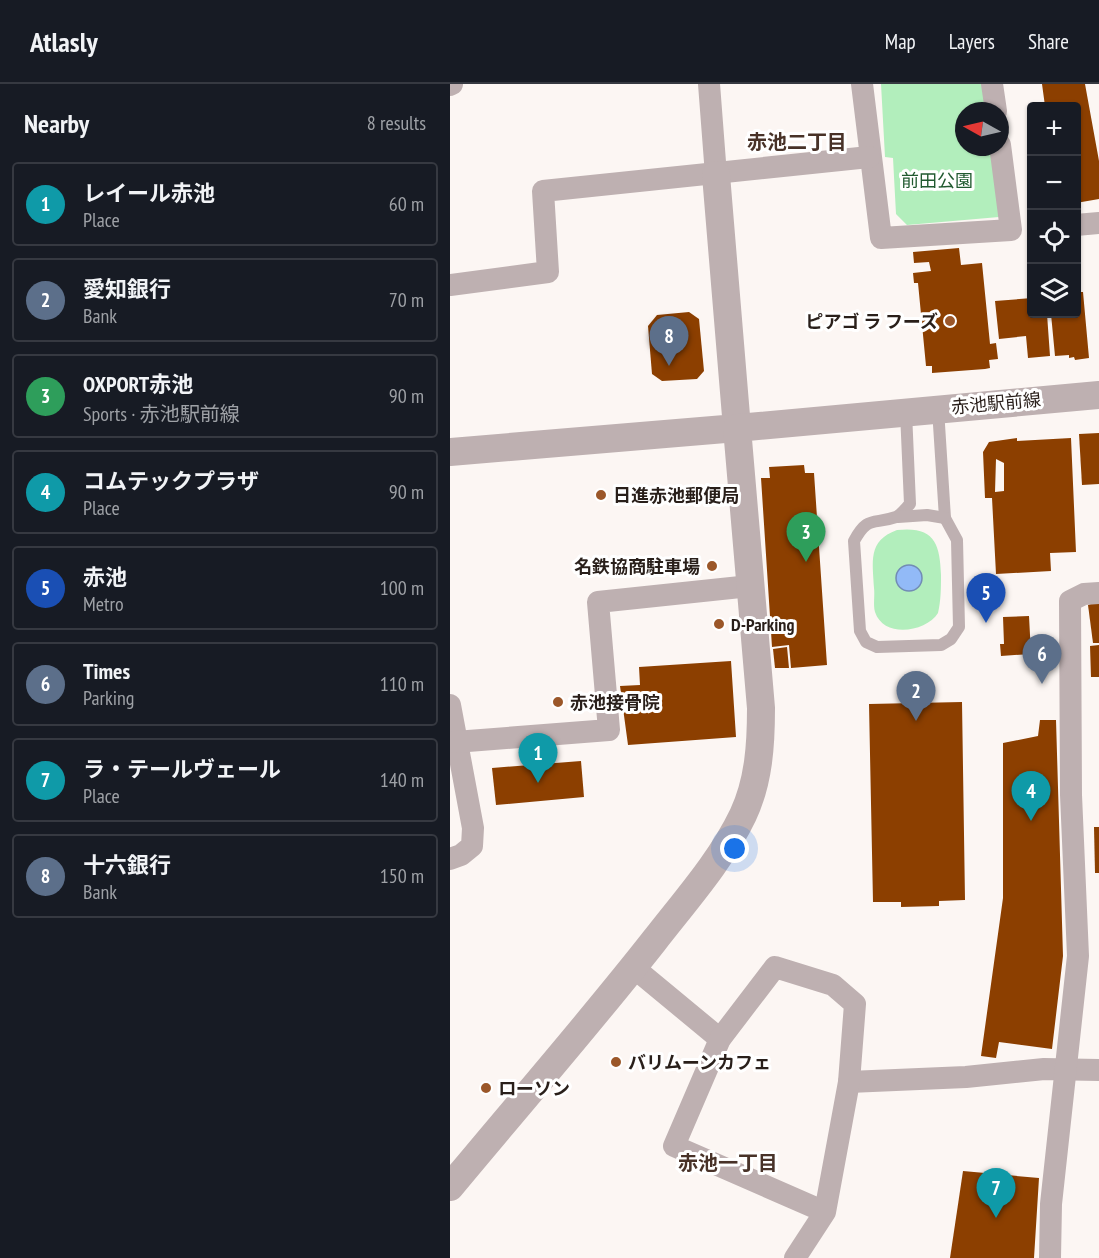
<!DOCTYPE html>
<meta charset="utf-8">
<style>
:root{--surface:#171b24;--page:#242831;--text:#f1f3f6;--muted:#9ea1a6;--line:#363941;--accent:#1a73e8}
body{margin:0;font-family:"PT Sans Narrow","Noto Sans JP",sans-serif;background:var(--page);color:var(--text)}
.controls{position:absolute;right:18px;top:18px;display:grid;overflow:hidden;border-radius:6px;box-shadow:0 2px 4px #0004}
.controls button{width:54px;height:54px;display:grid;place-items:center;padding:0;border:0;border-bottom:2px solid var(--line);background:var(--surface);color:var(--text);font:30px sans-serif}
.compass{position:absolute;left:505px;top:18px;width:54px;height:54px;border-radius:50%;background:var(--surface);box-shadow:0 2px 4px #0004;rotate:278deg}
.you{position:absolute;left:285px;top:765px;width:21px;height:21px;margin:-15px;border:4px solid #fff;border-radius:50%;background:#1a73e8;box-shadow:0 0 0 9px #1a73e833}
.badge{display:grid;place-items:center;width:39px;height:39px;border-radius:50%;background:var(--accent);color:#fff;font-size:20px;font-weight:700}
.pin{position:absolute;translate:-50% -50px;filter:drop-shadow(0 2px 3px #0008)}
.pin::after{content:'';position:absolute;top:32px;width:21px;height:18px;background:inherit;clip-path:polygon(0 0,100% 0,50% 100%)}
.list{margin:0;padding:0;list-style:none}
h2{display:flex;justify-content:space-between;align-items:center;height:78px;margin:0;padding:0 24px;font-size:26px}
h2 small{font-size:20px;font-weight:400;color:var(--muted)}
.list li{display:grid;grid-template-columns:39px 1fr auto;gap:18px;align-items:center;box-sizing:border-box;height:84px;margin:0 12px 12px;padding:0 12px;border:2px solid var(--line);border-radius:6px}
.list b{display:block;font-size:22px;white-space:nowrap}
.list p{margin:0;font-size:20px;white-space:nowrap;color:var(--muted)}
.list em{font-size:20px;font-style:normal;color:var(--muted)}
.icon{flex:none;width:33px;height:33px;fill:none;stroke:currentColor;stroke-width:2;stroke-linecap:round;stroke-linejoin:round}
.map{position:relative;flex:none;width:649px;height:1174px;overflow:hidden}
header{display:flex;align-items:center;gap:36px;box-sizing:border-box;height:84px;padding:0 30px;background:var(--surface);border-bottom:2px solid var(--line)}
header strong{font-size:28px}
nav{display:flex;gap:33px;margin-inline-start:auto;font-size:21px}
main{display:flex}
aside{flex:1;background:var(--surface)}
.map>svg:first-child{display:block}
.green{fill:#b2eebc}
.water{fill:#92baf7;stroke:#728cb5;stroke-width:1.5}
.building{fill:#8c3f00;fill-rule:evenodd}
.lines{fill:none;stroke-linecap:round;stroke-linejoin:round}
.service{stroke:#beb0b1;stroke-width:12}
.minor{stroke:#beb0b1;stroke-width:22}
.tertiary{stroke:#beb0b1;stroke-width:28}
.poi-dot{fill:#9b5729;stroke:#fff;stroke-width:2}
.labels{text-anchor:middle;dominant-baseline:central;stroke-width:6;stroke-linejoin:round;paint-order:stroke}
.park-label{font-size:18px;fill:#215a30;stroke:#fff}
.poi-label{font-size:18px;font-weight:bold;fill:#291f1a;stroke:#fff;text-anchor:start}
.street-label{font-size:18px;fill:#291f1a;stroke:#fff}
.neighbourhood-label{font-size:20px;font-weight:bold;fill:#483228;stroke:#fff}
</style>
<header>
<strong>Atlasly</strong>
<nav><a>Map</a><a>Layers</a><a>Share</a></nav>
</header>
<main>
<aside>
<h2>Nearby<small>8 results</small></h2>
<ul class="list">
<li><span class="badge" style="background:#0f9aa8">1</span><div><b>レイール赤池</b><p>Place</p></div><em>60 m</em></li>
<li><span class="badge" style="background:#5c6f8a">2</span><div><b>愛知銀行</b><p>Bank</p></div><em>70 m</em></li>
<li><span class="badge" style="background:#2e9e5b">3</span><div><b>OXPORT赤池</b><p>Sports · 赤池駅前線</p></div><em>90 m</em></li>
<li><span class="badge" style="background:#0f9aa8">4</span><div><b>コムテックプラザ</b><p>Place</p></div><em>90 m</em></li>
<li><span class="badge" style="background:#1a4fb4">5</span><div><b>赤池</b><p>Metro</p></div><em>100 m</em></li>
<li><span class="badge" style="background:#5c6f8a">6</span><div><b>Times</b><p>Parking</p></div><em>110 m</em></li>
<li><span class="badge" style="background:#0f9aa8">7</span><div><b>ラ・テールヴェール</b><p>Place</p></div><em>140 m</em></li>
<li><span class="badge" style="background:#5c6f8a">8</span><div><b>十六銀行</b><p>Bank</p></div><em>150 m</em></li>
</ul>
</aside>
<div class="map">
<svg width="649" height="1174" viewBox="0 0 649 1174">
<rect width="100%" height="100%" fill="#fcf6f3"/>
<g class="green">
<polygon points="431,0 539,0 542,27 514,27 514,63 547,63 549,133 457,141 446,130 443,74 435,73"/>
<path d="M447,446C484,442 490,459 491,491C491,504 491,516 488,529C476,548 434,555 425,528C423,521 425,511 424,504C423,478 417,457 447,446Z"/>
</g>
<circle class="water" cx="459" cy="494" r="13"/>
<g class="building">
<polygon points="592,0 635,0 649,77 649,115 626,119 626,22 595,22"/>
<polygon points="509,164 511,181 532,179 540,260 546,259 548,275 539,276 540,284 535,285 482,289 482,282 476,282 468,199 464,199 463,189 481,187 479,178 464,179 463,168"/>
<polygon points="626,208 633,208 639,274 625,276 624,273 619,274 619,271 605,272 601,230 626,230"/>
<polygon points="582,214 582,230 597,230 600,272 578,274 576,252 549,255 545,217"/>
<polygon points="239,228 249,235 254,287 247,295 212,297 202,290 198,242 207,231"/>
<polygon points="649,349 649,400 632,401 629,350"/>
<path d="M567,354V357L621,354L626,468L600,469L601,487L546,490L542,414H535L533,368L539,358ZM546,375L554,379V407L545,408Z"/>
<polygon points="354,381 355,389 364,389 377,581 341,584 339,561 322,563 311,394 320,394 319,383"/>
<polygon points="649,517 649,559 643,559 638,521"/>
<polygon points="579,532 581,570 551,572 550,560 554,560 553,533"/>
<polygon points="649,561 649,593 641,593 640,562"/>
<polygon points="337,563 339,584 325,584 323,565"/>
<polygon points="281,577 286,653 178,661 170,602 190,601 189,583"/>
<polygon points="512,618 515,816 489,817 489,822 451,823 451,818 423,818 419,620"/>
<polygon points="590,636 606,636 613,872 602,965 549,958 546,974 531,972 553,814 553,659 588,652"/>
<polygon points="131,677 134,713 46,721 42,684"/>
<polygon points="644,743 649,743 649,789 645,789"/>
<polygon points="513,1087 589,1094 584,1174 500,1174"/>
</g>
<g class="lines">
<g class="service">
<path d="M456,328L460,420C456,424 451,431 446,433C423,441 418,431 404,457L410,547L416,558L427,563L491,561L501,555L509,543L507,456L495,434L488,325"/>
<polyline points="448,433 477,431 495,434"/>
</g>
<g class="minor">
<polyline points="259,0 266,91"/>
<polyline points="412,0 431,154 561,146 550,61"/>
<polyline points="542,0 546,27"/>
<polyline points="0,1 2,0"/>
<polyline points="626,141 649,139"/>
<polyline points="0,201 98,188 93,107 419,73"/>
<polyline points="0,621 23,744 22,762 11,771 0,775"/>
<polyline points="5,658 159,646 148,518 300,502"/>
<polyline points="183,883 270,955"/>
<polyline points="399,998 516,993 594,985 649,986"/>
<polyline points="345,1174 375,1128 399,998 405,920 383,901 325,883 270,955 224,1062 375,1128"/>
<polyline points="600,1174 601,1120 628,872 621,711 620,517 634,510 649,509"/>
</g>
<g class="tertiary">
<polyline points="0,368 287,344 266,91"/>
<path d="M0,1103C68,1021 138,941 204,857C235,817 271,777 293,731C309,697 311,660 311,624L287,344L649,311"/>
</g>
</g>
<g class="poi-dot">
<circle cx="500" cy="237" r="6"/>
<circle cx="151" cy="411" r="6"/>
<circle cx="262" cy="482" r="6"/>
<circle cx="269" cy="540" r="6"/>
<circle cx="108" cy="618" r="6"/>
<circle cx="166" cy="978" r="6"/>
<circle cx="36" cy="1004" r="6"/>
</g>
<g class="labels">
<g class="park-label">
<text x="487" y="96">前田公園</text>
</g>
<g class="poi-label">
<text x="488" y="237" text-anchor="end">ピアゴ ラ フーズ</text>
<text x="163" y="411">日進赤池郵便局</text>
<text x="250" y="482" text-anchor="end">名鉄協商駐車場</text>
<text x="281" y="540">D-Parking</text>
<text x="120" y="618">赤池接骨院</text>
<text x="178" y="978">バリムーンカフェ</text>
<text x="48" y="1004">ローソン</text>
</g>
<g class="street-label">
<text transform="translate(546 319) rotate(-5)">赤池駅前線</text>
</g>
<g class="neighbourhood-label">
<text x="347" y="58">赤池二丁目</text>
<text x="278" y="1079">赤池一丁目</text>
</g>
</g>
</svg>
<div class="controls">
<button>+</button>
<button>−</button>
<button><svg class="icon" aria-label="locate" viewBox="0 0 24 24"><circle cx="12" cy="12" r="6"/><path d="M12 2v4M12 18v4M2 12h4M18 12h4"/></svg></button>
<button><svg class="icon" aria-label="layers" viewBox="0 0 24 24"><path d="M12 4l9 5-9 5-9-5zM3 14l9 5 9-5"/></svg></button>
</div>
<svg class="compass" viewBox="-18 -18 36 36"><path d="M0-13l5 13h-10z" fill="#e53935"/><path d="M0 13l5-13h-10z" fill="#9ea1a6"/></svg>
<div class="you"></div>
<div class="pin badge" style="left:88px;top:699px;background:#0f9aa8">1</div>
<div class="pin badge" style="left:466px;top:637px;background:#5c6f8a">2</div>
<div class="pin badge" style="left:356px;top:478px;background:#2e9e5b">3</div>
<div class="pin badge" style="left:581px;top:737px;background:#0f9aa8">4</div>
<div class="pin badge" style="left:536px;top:539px;background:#1a4fb4">5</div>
<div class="pin badge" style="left:592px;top:600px;background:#5c6f8a">6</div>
<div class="pin badge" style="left:546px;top:1134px;background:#0f9aa8">7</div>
<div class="pin badge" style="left:219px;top:282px;background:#5c6f8a">8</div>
</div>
</main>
